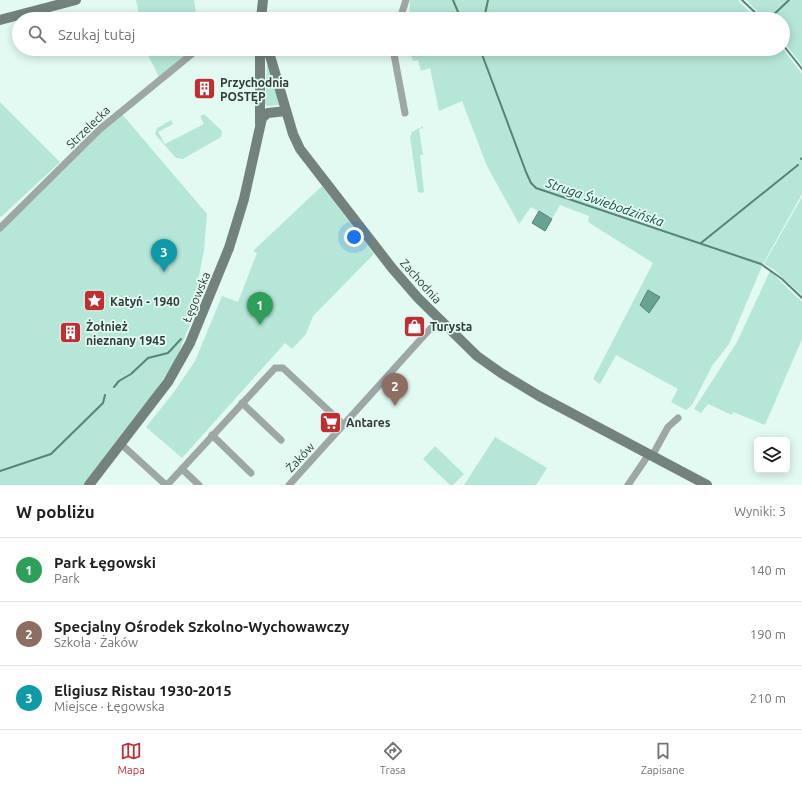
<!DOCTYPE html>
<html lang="pl">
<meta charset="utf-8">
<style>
:root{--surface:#fff;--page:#f6f6f6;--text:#202124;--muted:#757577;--line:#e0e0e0;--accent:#be2e33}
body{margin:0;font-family:Ubuntu,sans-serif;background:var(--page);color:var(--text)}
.controls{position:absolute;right:12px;bottom:12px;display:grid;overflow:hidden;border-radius:6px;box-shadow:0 2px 10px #0003}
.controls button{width:36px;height:36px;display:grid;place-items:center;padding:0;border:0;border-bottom:1px solid var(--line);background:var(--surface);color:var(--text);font:20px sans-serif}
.you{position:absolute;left:354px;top:237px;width:14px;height:14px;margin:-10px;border:3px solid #fff;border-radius:50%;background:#1a73e8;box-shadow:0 0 0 6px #1a73e833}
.badge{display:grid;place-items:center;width:26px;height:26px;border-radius:50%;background:var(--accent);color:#fff;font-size:13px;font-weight:700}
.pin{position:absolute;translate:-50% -33px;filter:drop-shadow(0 1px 2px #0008)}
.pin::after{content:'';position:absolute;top:21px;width:14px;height:12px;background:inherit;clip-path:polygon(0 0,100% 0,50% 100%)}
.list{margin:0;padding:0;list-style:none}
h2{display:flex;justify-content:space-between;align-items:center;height:52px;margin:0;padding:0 16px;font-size:17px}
h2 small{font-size:13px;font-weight:400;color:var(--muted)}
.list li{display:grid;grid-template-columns:26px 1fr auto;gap:12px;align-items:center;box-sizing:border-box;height:64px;padding:0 16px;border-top:1px solid var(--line)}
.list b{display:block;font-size:15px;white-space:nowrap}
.list p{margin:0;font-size:13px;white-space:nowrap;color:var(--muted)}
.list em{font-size:13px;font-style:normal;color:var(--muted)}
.icon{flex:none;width:22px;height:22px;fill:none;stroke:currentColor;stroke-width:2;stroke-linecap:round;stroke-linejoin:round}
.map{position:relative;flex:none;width:802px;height:485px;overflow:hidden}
.search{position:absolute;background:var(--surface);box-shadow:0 2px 10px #0003;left:12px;right:12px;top:12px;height:44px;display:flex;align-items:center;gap:10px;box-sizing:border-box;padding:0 14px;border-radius:22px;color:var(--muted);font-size:15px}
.sheet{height:244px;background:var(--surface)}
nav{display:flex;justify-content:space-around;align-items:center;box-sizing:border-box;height:56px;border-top:1px solid var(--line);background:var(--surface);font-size:11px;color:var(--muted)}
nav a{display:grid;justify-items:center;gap:2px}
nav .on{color:var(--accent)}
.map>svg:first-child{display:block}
.green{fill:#b6e6d8}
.water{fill:#69a292;stroke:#598377}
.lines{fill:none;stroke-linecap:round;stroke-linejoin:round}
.stream{stroke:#598377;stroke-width:2}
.street{stroke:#9da7a3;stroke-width:7}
.secondary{stroke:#73827d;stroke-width:10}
.labels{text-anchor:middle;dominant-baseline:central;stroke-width:3.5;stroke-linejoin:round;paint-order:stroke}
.poi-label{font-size:12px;font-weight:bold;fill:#333c39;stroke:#e2faf2;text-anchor:start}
.street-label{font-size:12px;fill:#333c39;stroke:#e2faf2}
.water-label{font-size:13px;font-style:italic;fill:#194b3f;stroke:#e2faf2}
</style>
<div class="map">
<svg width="802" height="485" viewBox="0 0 802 485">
<rect width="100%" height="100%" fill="#e2faf2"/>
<g class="green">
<polygon points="136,0 194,0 196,15 198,19 140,19"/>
<polygon points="410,0 738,0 756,19 409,19"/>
<polygon points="746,0 802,0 802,65 783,41 783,19 765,19"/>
<polygon points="145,49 192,49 159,77"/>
<path d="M409,49H447L446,51L448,56C454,56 461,55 463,49H783L802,74V194L763,264L729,344L712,366L692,405L686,410L671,402L678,389L616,355L600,384L593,379L653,263L588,222L589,216L560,205L552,219L531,207L519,224L487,166L462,101L439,111L430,68L421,71L418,60L413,61Z"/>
<polygon points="267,66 269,66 280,104 279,105 267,106 265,103"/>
<polygon points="0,102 60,162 1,217 0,216"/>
<polygon points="121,113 207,214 204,250 198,281 206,285 176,359 141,413 84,485 0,485 0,231"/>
<polygon points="204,114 222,131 221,137 183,159 176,158 155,134 157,128 171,120 173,124 158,132 165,144 204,124 200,116"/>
<polygon points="423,126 423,128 419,129 423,155 420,155 424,192 422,193 418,192 410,137 412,132"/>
<polygon points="322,186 374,254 313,316 306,334 292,349 285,343 182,458 146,427 174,392 195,361 222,296 238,302 257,253 253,251"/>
<polygon points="802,197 802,295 774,270 764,264"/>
<polygon points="770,271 802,302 802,339 765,425 733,412 732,415 708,404 701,413 694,409 737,342"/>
<polygon points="495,437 547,468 536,485 464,485"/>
<polygon points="435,446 464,474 453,485 450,485 423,459"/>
</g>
<g class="water">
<polygon points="539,211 552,219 545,231 532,223"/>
<polygon points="648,290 660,297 649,313 640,305"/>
</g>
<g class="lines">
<g class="stream">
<polyline points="453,0 461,19"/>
<polyline points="742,0 762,19"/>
<polyline points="484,19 488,0"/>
<polyline points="769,19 789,0"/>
<polyline points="783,45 802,69"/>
<polyline points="480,49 526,172 531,183 536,188 761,264 782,279 802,298"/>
<polyline points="801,159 802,158"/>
<polyline points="701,243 798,165"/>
<polyline points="114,387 119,381 131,374 148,358 168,353 181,339"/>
<polyline points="0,471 51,454 103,403 105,395"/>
</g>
<g class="street">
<polyline points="400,19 406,0"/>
<polyline points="393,49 405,113"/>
<polyline points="0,228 100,129 198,49"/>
<polyline points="242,403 281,440"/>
<polyline points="212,435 251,473"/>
<polyline points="121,444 166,485"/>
<polyline points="652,456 668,427 678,418"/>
<polyline points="182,469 199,485"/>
<polyline points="167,485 275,368 283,368 344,425"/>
<polyline points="289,485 439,319"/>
<polyline points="628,485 649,454"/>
</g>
<g class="secondary">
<polyline points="261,19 263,0"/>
<polyline points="0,20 76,0"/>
<polyline points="268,49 293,134 300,149 392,268 418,298 477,356 501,373 539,396 707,485"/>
<polyline points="260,123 260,49"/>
<polyline points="89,485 168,382 190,343 229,248 244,199 262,118 268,113 286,111"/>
</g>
</g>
<defs>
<symbol id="building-square" viewBox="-11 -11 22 22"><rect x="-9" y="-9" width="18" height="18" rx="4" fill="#be2e33" stroke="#e2faf2"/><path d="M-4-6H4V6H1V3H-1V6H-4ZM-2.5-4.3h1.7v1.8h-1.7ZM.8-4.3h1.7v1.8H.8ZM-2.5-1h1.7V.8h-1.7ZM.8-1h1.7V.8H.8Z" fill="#fff"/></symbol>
<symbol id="sight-square" viewBox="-11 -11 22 22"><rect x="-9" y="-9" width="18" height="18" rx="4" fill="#be2e33" stroke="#e2faf2"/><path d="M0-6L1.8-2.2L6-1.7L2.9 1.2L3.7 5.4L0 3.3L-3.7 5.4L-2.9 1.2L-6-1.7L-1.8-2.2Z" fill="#fff"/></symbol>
<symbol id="shop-square" viewBox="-11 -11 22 22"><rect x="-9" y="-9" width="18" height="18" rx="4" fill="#be2e33" stroke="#e2faf2"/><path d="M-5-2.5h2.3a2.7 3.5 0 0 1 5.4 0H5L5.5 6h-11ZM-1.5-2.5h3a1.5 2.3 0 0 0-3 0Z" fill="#fff"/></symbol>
<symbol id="supermarket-square" viewBox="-11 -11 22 22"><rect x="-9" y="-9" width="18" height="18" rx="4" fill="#be2e33" stroke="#e2faf2"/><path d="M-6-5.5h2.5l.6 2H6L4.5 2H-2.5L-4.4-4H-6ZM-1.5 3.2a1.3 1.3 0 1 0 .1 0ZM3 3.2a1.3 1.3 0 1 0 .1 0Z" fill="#fff"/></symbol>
</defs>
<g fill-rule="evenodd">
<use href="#building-square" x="192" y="76" width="25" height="25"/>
<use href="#sight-square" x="82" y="288" width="25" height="25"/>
<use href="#shop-square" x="402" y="314" width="25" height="25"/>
<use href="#building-square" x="58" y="320" width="25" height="25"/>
<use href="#supermarket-square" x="318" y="410" width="25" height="25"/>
</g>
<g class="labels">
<g class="poi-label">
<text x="220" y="82">Przychodnia<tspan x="220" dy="14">POSTĘP</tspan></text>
<text x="110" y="301">Katyń - 1940</text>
<text x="86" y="326">Żołnież<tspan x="86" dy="14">nieznany 1945</tspan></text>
<text x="430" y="326">Turysta</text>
<text x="346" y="422">Antares</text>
</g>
<g class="street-label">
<text transform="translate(88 127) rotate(-44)">Strzelecka</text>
<text transform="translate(421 281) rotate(48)">Zachodnia</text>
<text transform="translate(196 297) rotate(-67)">Łęgowska</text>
<text transform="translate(300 457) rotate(-47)">Żaków</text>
</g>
<g class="water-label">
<text transform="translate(605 202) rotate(19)">Struga Świebodzińska</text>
</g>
</g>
</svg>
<div class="controls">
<button><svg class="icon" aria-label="layers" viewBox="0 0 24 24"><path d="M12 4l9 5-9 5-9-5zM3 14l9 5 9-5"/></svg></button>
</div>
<div class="you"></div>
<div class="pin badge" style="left:260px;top:325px;background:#2e9e5b">1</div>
<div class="pin badge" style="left:395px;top:406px;background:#8d6e63">2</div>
<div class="pin badge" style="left:164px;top:272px;background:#0f9aa8">3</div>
<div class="search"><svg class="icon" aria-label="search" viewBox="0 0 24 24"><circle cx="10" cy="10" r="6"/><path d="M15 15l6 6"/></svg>Szukaj tutaj</div>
</div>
<section class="sheet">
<h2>W pobliżu<small>Wyniki: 3</small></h2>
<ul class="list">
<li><span class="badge" style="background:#2e9e5b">1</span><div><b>Park Łęgowski</b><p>Park</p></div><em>140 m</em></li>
<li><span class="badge" style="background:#8d6e63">2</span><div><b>Specjalny Ośrodek Szkolno-Wychowawczy</b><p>Szkoła · Żaków</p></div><em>190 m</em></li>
<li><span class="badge" style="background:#0f9aa8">3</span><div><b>Eligiusz Ristau 1930-2015</b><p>Miejsce · Łęgowska</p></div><em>210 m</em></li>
</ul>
</section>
<nav>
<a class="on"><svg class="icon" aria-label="map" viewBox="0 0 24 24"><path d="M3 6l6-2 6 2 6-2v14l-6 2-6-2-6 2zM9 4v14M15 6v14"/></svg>Mapa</a>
<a><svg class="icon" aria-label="directions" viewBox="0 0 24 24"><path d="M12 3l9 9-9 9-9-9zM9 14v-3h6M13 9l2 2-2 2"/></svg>Trasa</a>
<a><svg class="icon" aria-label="saved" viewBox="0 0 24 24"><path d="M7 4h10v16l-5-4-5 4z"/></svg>Zapisane</a>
</nav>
